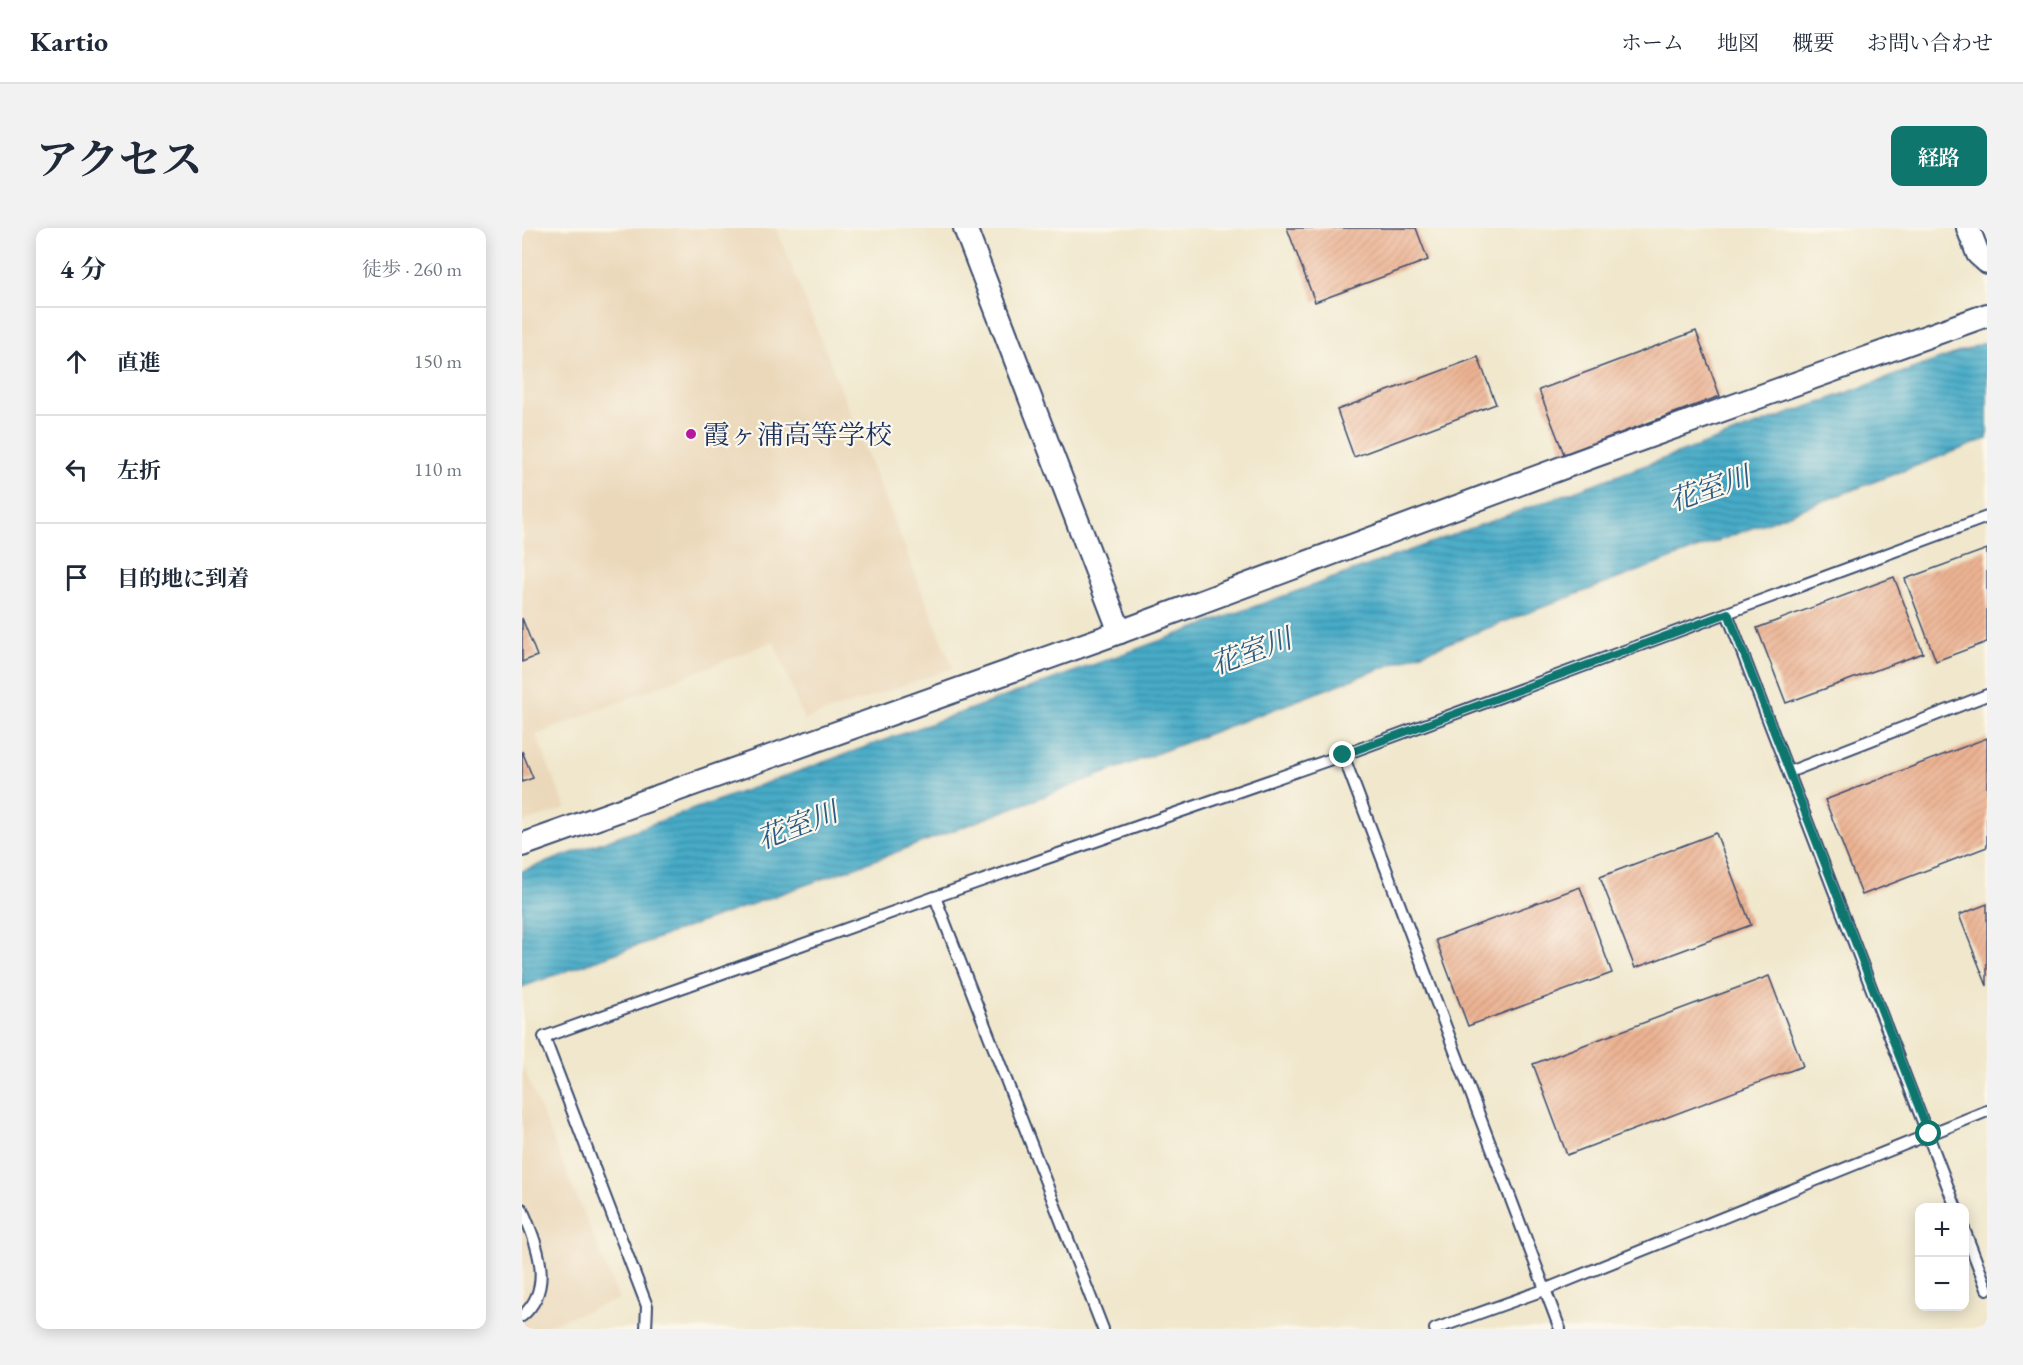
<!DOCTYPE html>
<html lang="ja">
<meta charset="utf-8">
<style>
:root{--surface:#fff;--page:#f2f2f3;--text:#1f2937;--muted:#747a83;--line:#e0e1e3;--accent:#0f766e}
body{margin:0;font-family:"EB Garamond","Noto Serif JP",serif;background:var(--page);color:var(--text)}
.controls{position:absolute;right:18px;bottom:18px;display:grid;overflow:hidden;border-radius:12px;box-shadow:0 3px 15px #0003}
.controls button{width:54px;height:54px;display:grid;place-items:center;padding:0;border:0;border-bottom:2px solid var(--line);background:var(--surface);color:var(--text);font:30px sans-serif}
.stop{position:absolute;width:18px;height:18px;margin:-14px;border:4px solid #0f766e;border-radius:50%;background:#fff}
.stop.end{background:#0f766e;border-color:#fff;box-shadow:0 2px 6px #0008}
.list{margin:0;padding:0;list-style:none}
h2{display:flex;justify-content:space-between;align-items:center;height:78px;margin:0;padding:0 24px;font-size:26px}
h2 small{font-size:20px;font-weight:400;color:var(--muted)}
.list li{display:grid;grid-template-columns:39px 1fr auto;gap:18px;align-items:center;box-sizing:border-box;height:108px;padding:0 24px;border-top:2px solid var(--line)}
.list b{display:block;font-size:22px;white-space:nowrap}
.list em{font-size:20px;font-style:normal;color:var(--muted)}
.icon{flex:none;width:33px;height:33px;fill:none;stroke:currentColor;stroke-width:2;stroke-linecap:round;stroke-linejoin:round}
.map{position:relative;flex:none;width:1465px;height:1101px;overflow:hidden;border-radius:12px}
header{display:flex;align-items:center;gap:36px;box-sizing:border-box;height:84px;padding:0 30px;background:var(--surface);border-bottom:2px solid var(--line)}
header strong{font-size:28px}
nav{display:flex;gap:33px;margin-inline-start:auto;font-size:21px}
.intro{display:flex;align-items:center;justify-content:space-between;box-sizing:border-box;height:144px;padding:0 36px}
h1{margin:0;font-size:42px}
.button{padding:15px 27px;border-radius:12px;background:var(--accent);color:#fff;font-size:21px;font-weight:700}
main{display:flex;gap:36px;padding:0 36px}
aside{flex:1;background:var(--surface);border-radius:12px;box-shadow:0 3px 15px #0003}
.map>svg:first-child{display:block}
.built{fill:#ebd8ba}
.water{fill:url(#water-rules);stroke:#316d92;stroke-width:1.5}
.building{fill:url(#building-hatch)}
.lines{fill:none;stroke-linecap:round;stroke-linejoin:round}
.lane-casing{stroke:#3b4b6e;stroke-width:14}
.street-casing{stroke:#3b4b6e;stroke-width:26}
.lane{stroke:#fff;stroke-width:10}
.street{stroke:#fff;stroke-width:22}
.route{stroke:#0f766e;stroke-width:8}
.poi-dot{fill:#b5179e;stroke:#fbf7ec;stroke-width:2}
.labels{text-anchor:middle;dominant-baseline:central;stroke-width:4.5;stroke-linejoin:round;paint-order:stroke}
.poi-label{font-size:27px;fill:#1b2f5e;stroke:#fbf7ec;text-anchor:start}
.water-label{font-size:28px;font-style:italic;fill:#2a5a83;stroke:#fbf7ec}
</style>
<header>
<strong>Kartio</strong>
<nav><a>ホーム</a><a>地図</a><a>概要</a><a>お問い合わせ</a></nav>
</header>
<div class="intro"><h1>アクセス</h1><a class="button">経路</a></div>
<main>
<aside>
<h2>4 分<small>徒歩 · 260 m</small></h2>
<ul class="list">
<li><svg class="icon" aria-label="ahead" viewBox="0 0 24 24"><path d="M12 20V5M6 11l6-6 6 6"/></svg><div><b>直進</b></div><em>150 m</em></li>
<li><svg class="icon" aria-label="left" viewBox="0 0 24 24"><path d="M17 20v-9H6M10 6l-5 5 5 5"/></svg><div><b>左折</b></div><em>110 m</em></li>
<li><svg class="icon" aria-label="arrive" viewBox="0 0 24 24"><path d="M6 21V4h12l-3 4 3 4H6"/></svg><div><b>目的地に到着</b></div></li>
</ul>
</aside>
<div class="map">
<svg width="1465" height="1101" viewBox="0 0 1465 1101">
<defs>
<pattern id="water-rules" width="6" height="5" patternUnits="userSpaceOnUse" patternTransform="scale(1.5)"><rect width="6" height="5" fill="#47abc7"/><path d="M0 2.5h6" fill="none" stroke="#3a8ca5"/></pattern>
<pattern id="building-hatch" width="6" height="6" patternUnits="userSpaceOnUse" patternTransform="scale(1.5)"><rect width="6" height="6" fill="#ecb393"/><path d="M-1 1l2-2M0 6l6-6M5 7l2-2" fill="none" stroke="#ca9a81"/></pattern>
</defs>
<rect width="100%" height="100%" fill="#fbf7ec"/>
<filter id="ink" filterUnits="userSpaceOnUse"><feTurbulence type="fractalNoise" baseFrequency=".0167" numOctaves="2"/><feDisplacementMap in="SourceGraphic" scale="12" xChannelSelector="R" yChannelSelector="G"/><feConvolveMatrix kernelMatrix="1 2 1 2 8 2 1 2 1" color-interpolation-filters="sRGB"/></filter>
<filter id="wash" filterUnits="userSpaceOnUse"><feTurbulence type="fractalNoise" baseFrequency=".008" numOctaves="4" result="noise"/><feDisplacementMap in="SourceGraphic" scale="24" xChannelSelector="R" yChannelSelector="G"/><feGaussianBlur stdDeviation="1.35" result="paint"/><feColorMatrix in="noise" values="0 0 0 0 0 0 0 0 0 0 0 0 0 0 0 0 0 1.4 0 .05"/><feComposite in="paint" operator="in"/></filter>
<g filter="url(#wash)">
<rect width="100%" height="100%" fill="#f0e7cc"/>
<g class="built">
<polygon points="0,0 254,0 431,440 282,492 252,413 14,507 44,580 0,595"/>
<polygon points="0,837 97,1071 15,1101 0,1101"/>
</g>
<polygon class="water" points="1465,114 1465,211 364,628 0,759 0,643"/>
<g id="blocks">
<g class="building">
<polygon points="765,0 894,0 906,32 793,74"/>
<polygon points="1174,103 1198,168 1042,226 1017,162"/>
<polygon points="956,129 974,176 832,229 815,182"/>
<polygon points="1465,321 1465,414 1414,433 1383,351"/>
<polygon points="1372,349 1401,425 1264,475 1235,400"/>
<polygon points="0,390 15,428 0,434"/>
<polygon points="1465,510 1465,619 1340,667 1303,572"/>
<polygon points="0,523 11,550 0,554"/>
<polygon points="1194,605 1229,697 1113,740 1078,649"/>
<polygon points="1058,659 1090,745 946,798 914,712"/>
<polygon points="1465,676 1465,758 1437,687"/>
<polygon points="1247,748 1281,838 1045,927 1011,836"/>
</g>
</g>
</g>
<g filter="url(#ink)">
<use href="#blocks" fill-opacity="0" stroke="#3b4b6e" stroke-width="1.5"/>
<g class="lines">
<defs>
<g id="lane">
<polyline points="1205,385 1465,289"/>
<polyline points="821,527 1038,1101"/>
<polyline points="1267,544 1465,467"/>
<polyline points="413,669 821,527 1205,385 1434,980"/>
<path d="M0,981C14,1014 34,1059 0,1088"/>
<polyline points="1442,1001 1465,1061"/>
<polyline points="124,1101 125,1078 22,809 413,669 581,1101"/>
<polyline points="913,1101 1022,1062 1465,883"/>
</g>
<g id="street">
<polyline points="443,0 598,404"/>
<polyline points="1446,0 1456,26 1465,34"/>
<polyline points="0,617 598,404 1072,228 1465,87"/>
</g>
</defs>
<use href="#lane" class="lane-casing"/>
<use href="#street" class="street-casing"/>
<use href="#lane" class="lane"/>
<use href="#street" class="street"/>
</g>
</g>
<g class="lines" filter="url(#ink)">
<polyline class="route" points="821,527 1206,385 1407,906"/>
</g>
<circle class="poi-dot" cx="169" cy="206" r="6"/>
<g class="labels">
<g class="poi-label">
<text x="181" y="206">霞ヶ浦高等学校</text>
</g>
<g class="water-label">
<text transform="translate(1187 260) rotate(-19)">花室川</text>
<text transform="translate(729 423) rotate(-20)">花室川</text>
<text transform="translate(275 597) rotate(-21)">花室川</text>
</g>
</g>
</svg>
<div class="controls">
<button>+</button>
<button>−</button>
</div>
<div class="stop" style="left:1407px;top:906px"></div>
<div class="stop end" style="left:821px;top:527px"></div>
</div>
</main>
